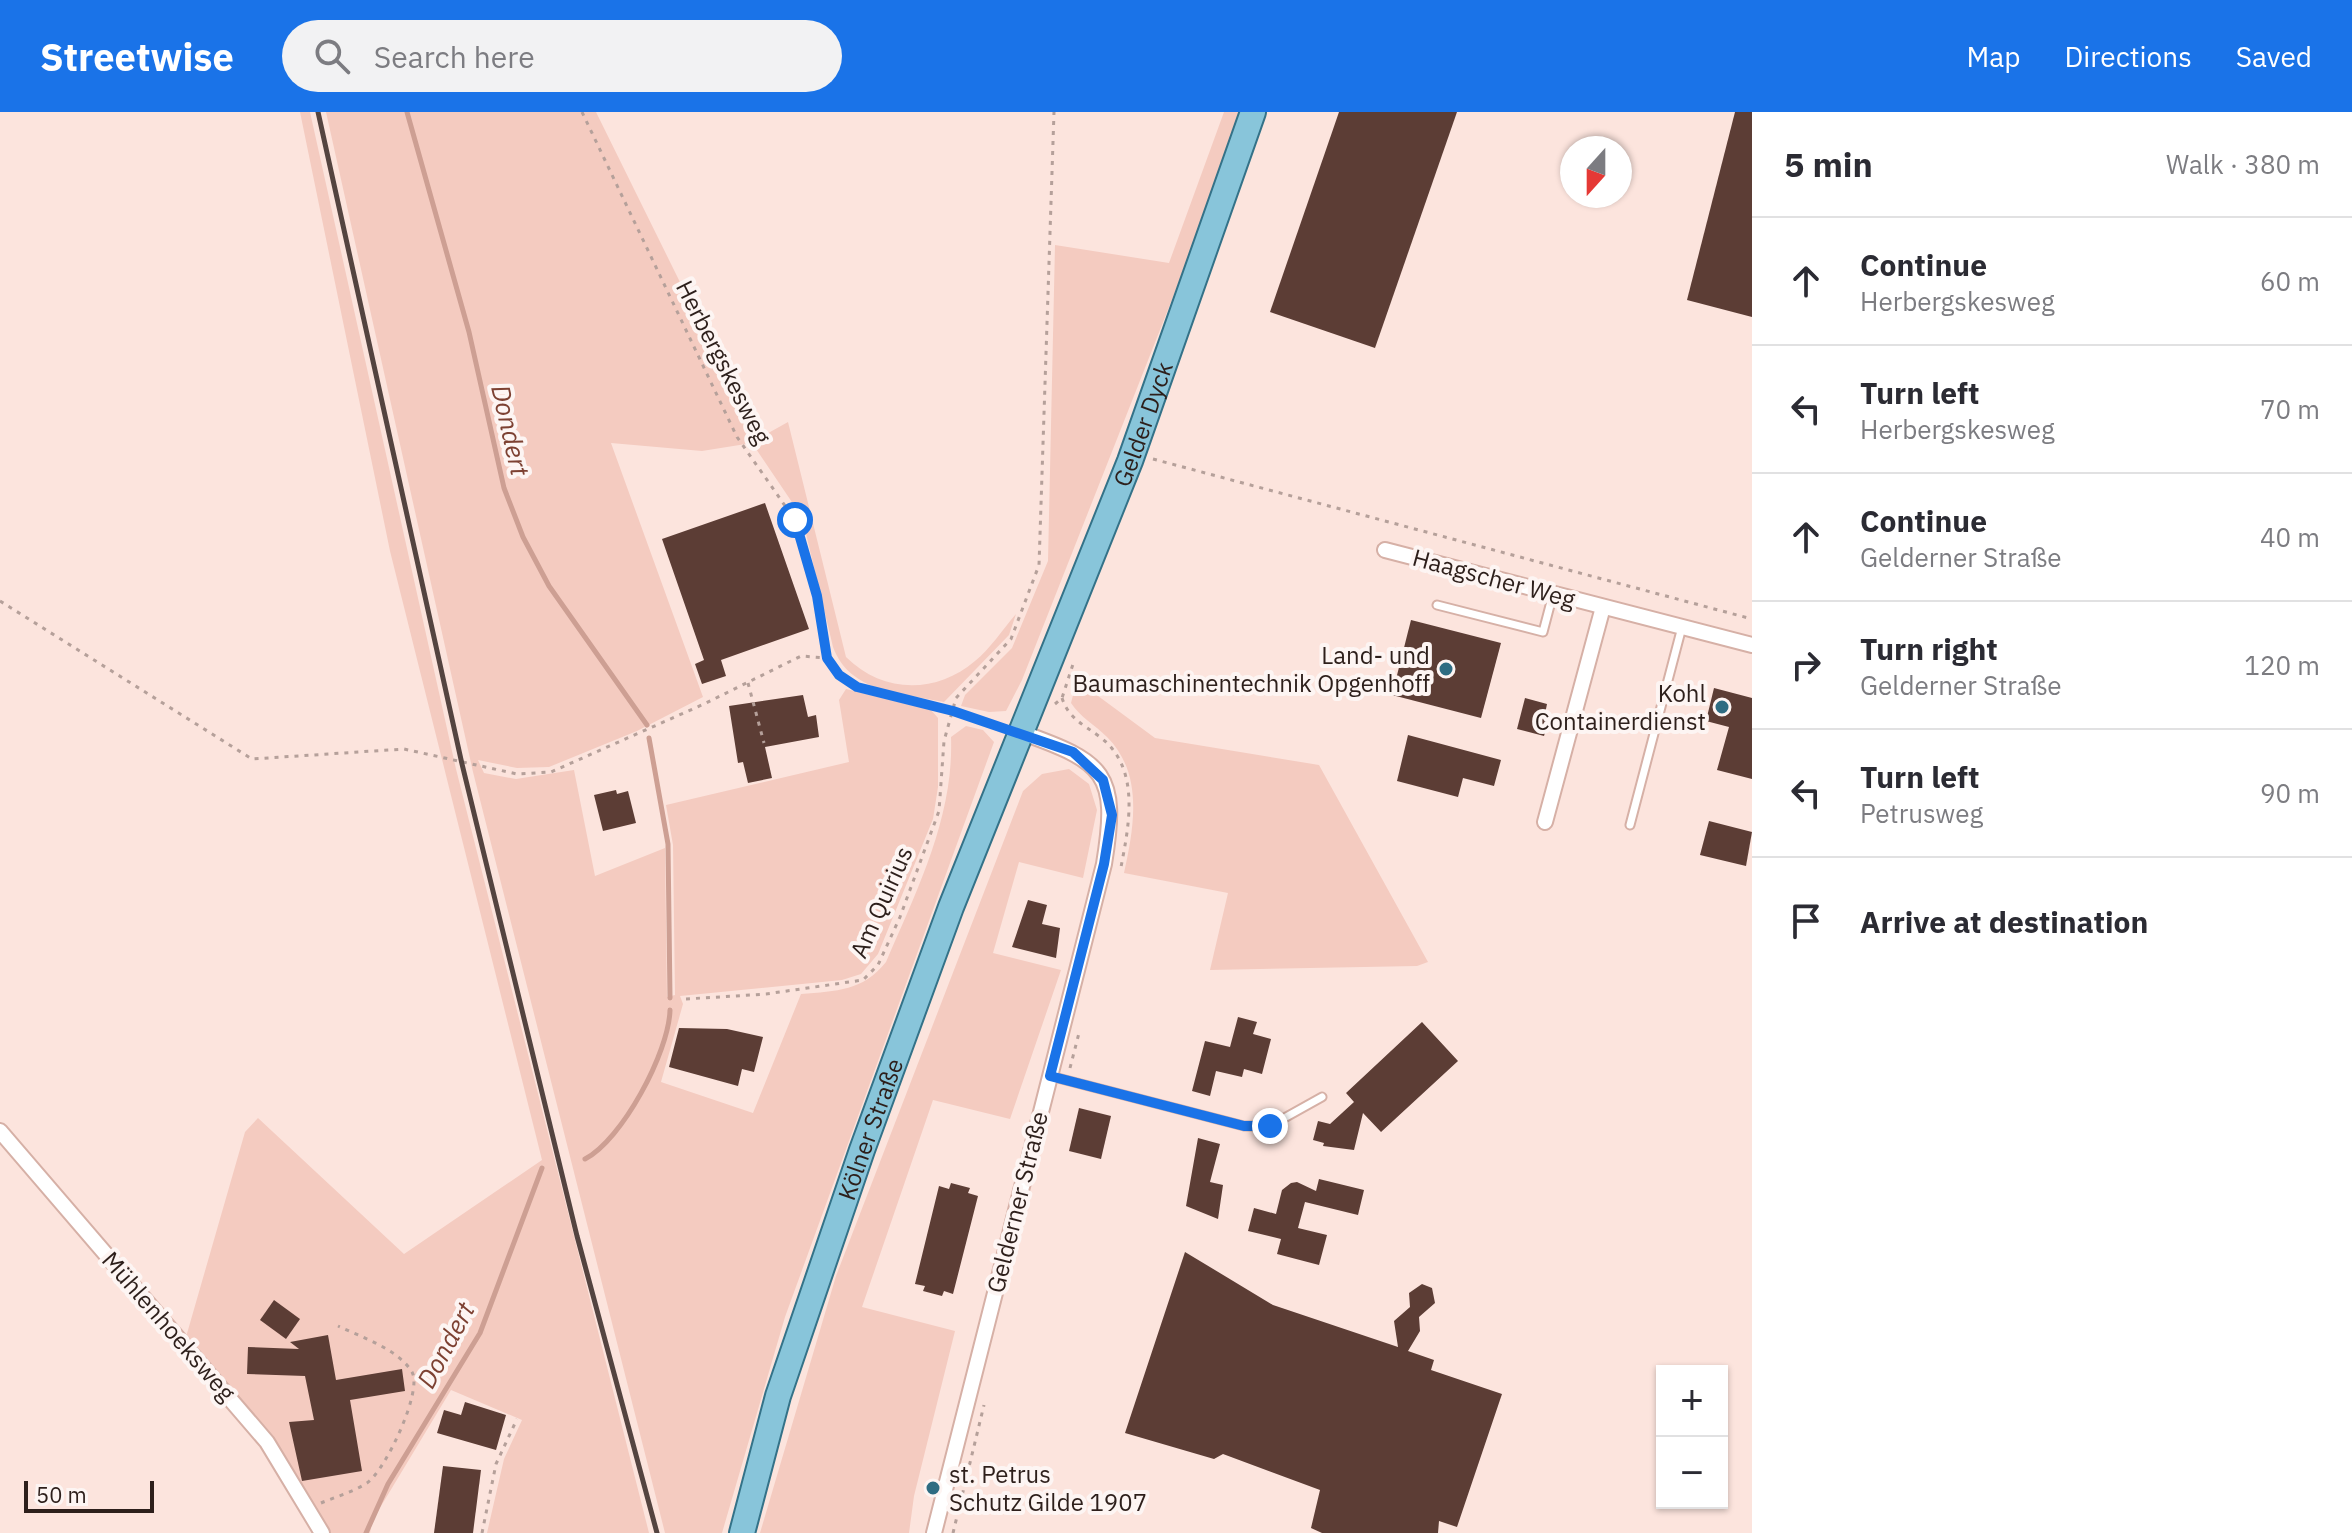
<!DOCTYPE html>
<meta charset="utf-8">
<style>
:root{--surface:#fff;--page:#f2f2f3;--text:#2b2b33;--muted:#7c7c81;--line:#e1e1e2;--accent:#1a73e8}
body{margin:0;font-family:"IBM Plex Sans",sans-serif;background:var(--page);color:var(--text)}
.controls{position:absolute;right:24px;bottom:24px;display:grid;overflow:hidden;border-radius:0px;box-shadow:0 2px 6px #0004}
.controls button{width:72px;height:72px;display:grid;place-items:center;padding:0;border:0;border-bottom:2px solid var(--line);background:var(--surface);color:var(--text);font:40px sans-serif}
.compass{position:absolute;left:1560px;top:24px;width:72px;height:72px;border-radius:50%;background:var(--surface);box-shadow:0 2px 6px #0004;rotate:201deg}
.scale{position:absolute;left:24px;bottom:20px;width:130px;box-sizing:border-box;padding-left:8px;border:4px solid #2d1f1b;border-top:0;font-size:22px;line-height:28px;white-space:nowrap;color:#2d1f1b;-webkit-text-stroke:6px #fdf5f3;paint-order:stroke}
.stop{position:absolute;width:24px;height:24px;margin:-18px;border:6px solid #1a73e8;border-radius:50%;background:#fff}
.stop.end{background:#1a73e8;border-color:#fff;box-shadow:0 2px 8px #0008}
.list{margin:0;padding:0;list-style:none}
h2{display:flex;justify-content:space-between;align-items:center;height:104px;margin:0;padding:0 32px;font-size:34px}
h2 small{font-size:26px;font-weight:400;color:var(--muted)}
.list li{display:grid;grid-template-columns:52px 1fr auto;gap:24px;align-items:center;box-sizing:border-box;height:128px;padding:0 32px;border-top:2px solid var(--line)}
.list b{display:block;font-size:30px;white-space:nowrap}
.list p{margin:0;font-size:26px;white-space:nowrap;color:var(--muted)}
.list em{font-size:26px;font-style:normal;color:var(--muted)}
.icon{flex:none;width:44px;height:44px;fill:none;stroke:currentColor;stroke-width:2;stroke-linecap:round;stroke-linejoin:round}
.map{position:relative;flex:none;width:1752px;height:1421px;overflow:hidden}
header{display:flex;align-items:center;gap:48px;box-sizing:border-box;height:112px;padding:0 40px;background:var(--accent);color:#fff}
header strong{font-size:38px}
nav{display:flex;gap:44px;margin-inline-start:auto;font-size:28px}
.search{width:560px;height:72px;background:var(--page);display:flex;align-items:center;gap:20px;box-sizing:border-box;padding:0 28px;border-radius:44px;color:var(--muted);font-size:30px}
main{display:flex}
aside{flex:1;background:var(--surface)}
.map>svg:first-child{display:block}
.green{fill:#f4cbc0}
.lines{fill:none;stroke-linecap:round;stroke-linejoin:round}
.stream{stroke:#cd9f93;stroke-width:5}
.building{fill:#5c3d35}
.service-casing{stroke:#d6b0a6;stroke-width:11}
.minor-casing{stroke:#d6b0a6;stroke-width:18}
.primary-casing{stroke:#347288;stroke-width:28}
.path{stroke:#b5a09a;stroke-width:3;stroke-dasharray:4 6;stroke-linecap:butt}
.service{stroke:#fff;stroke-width:7}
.minor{stroke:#fff;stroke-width:14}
.primary{stroke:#88c5da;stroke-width:24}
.rail{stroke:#544440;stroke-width:5}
.route{stroke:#1a73e8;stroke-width:10}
.poi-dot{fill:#2e6c82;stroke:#fdf5f3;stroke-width:3}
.labels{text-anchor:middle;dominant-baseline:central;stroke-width:8;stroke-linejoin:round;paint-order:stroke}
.street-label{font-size:24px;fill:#2d1f1b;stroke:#fdf5f3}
.poi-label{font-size:24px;fill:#2d1f1b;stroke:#fdf5f3;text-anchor:end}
.water-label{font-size:26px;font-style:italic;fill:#7d4132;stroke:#fdf5f3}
</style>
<header>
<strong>Streetwise</strong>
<div class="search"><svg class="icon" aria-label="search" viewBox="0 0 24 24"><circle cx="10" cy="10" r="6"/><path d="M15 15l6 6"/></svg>Search here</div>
<nav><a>Map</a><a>Directions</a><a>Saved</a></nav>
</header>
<main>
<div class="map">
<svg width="1752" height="1421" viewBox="0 0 1752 1421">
<rect width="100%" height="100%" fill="#fce4dd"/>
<g class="green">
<polygon points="300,0 310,0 456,657 649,1421 487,1421 504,1347 522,1308 451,1278 372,1409 370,1421 329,1421 272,1325 186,1225 245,1020 258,1006 404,1142 542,1048 390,439"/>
<path d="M326,0H596L750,312L752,330L788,310L846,545C882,581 935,583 975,549C990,537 1003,517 1016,502L1009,523L944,590C901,581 850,581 833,535L802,405L752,331L702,339L611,331L703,585L637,619L549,655L517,656L478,648L484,661L516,667L574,658L595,764L665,736L667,885L675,883L673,733L666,693L849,650L839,588L846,577L931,598L938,606V675L933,707L878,842L861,862L842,868L680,884L683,892L661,970L753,1001L801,882C837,879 863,879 886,850C917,778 954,705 951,625L966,614L983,618L994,630L785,1205L722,1421H665L473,660Z"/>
<polygon points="1224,0 1241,0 1197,124 1022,568 1006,599 989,600 961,594 965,583 1012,536 1048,449 1055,133 1169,151"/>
<path d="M1078,564L1094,581L1155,626L1319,653L1428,850L1417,854L1210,858L1228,781L1124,761C1134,715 1144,662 1107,625C1094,612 1081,606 1071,591Z"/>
<polygon points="1069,657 1089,672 1097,698 1083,766 1019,750 993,841 1061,858 1010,1007 933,988 862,1195 955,1219 914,1384 909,1421 760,1421 836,1164 1023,679 1042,662"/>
</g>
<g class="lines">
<g class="stream">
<polyline points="407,0 469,220 504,376 523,425 549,474 647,613"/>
<polyline points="649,626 668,732 670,886"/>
<path d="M585,1047C622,1028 669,940 670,898"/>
<polyline points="366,1421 388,1372 480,1221 542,1056"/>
</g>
</g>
<g class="building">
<polygon points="1339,0 1457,0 1375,236 1270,200"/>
<polygon points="1735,0 1752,0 1752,205 1687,188"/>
<polygon points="765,391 809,517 721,548 726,564 702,572 695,552 704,548 662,427"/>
<polygon points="1411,508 1501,531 1481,606 1392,583"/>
<polygon points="1714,576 1752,586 1752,667 1717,658 1729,615 1706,609"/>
<polygon points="803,583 808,605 816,603 819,625 765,635 772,666 748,671 743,650 738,651 729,594"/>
<polygon points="1525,586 1547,592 1545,602 1550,603 1544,624 1517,617"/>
<polygon points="1408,623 1501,648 1494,674 1463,666 1458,685 1397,669"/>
<polygon points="616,678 617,682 628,679 636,711 603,719 594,683"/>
<polygon points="1709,709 1752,720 1746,754 1700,743"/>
<polygon points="1028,788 1047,793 1042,812 1060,816 1056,846 1012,835"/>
<polygon points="1238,905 1257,910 1253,922 1271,927 1262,962 1244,957 1242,965 1216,959 1210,984 1192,979 1205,929 1230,935"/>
<polygon points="1422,910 1458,949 1381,1020 1363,1001 1354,1038 1323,1034 1324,1031 1313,1028 1318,1009 1330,1012 1354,990 1346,981"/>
<polygon points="679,916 727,917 763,925 754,960 742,957 738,974 669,955"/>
<polygon points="1079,996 1111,1004 1101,1047 1069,1039"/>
<polygon points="1198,1026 1220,1032 1210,1070 1223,1073 1218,1107 1186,1094"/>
<polygon points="1319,1067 1364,1078 1358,1103 1305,1090 1298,1116 1327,1123 1319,1153 1277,1142 1281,1127 1248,1119 1254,1096 1276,1102 1282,1078 1291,1071 1297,1070 1316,1079"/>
<polygon points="951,1071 970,1076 968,1081 978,1084 953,1182 944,1179 942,1184 923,1179 925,1174 915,1172 939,1074 949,1077"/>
<polygon points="1185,1140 1273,1193 1398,1235 1394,1209 1410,1195 1409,1181 1422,1172 1432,1176 1435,1191 1419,1205 1420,1219 1408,1239 1434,1248 1431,1258 1502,1282 1457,1415 1439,1409 1438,1421 1322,1421 1311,1416 1320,1378 1223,1342 1214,1347 1125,1321"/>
<polygon points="274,1188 300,1207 286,1227 260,1208"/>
<polygon points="328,1223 336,1268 402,1257 405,1279 350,1288 362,1359 302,1369 289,1310 314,1308 305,1264 247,1262 248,1235 299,1237 290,1230"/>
<polygon points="465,1290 506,1303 496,1338 437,1321 444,1298 461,1303"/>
<polygon points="443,1354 481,1358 473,1421 434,1421"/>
</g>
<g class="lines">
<defs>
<g id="service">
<polyline points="1437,493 1543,520 1553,482"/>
<polyline points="1630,713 1682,515"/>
<polyline points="1050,964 1244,1014 1270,1014 1322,985"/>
</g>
<g id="minor">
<polyline points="1385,438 1752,533"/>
<polyline points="1545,710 1603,495"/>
<polyline points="0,1019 267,1330 322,1421"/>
<path d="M934,1421L1104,752C1119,661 1105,650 1020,620"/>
</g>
<g id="primary">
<path id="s1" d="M742,1421L778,1284L862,1038L951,795L1130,349L1253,0"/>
</g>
</defs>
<use href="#service" class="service-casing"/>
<use href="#minor" class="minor-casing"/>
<use href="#primary" class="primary-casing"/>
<g class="path">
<polyline points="582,0 737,325 795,408 817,484 827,546 839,563 857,575 1002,614"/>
<polyline points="1153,347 1752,507"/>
<polyline points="0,489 252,647 404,637 517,662 551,660 704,592 801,544 827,546"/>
<polyline points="748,571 764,631"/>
<path d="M1062,586C1069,607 1083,612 1100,625C1141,656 1129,713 1121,755"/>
<polyline points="1055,592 1062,586 1074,549"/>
<polyline points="686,887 766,882 863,868 878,853 900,805 939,699 944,629 956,586 1011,527 1039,453 1054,0"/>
<polyline points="1070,956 1079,921"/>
<path d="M321,1391C335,1385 353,1380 367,1371C385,1359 423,1279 412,1260C398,1237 361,1225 338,1214"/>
<polyline points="482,1421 496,1352 517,1307"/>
<polyline points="953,1421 984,1293"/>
</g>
<use href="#service" class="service"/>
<use href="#minor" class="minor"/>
<use href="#primary" class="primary"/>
<polyline class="rail" points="318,0 462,652 577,1124 657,1421"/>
</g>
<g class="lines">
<polyline class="route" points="795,408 817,484 827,546 839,563 857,575 953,599 1073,640 1103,668 1112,703 1104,752 1050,964 1244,1014 1270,1014"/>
</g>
<g class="poi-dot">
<circle cx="1446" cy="557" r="8"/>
<circle cx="1722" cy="595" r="8"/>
<circle cx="933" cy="1376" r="8"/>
</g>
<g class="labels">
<g class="street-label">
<text transform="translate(724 250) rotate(63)">Herbergskesweg</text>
<text stroke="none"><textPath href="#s1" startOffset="1180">Gelder Dyck</textPath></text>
<text transform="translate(1494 466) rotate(15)">Haagscher Weg</text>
<text transform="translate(881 790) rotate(-66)">Am Quirius</text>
<text stroke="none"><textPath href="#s1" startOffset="424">Kölner Straße</textPath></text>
<text transform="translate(1017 1090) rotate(-76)">Gelderner Straße</text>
<text transform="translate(169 1214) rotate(49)">Mühlenhoeksweg</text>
</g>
<g class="poi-label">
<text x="1430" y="543">Land- und<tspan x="1430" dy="28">Baumaschinentechnik Opgenhoff</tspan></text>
<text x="1706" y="581">Kohl<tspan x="1706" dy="28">Containerdienst</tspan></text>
<text x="949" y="1362" text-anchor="start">st. Petrus<tspan x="949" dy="28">Schutz Gilde 1907</tspan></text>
</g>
<g class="water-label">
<text transform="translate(511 318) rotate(77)">Dondert</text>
<text transform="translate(445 1233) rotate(-62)">Dondert</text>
</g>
</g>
</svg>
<div class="controls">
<button>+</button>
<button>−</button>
</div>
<svg class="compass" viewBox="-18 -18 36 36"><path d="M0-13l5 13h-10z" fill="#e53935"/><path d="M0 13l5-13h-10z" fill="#7c7c81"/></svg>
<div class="scale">50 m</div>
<div class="stop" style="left:795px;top:408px"></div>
<div class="stop end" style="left:1270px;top:1014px"></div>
</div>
<aside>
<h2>5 min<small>Walk · 380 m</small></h2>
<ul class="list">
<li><svg class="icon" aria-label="ahead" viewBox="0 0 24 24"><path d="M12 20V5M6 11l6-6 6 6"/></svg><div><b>Continue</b><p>Herbergskesweg</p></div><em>60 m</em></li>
<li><svg class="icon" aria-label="left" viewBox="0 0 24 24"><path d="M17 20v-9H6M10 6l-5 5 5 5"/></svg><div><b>Turn left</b><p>Herbergskesweg</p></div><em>70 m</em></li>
<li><svg class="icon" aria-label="ahead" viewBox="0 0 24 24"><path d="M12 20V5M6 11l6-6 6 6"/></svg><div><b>Continue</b><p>Gelderner Straße</p></div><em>40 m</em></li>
<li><svg class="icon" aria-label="right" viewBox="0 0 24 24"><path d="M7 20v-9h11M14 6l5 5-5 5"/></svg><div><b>Turn right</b><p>Gelderner Straße</p></div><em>120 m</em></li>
<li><svg class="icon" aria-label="left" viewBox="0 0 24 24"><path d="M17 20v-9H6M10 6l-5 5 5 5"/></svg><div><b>Turn left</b><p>Petrusweg</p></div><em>90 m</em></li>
<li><svg class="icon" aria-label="arrive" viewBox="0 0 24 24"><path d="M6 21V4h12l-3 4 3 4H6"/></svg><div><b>Arrive at destination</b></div></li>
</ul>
</aside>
</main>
